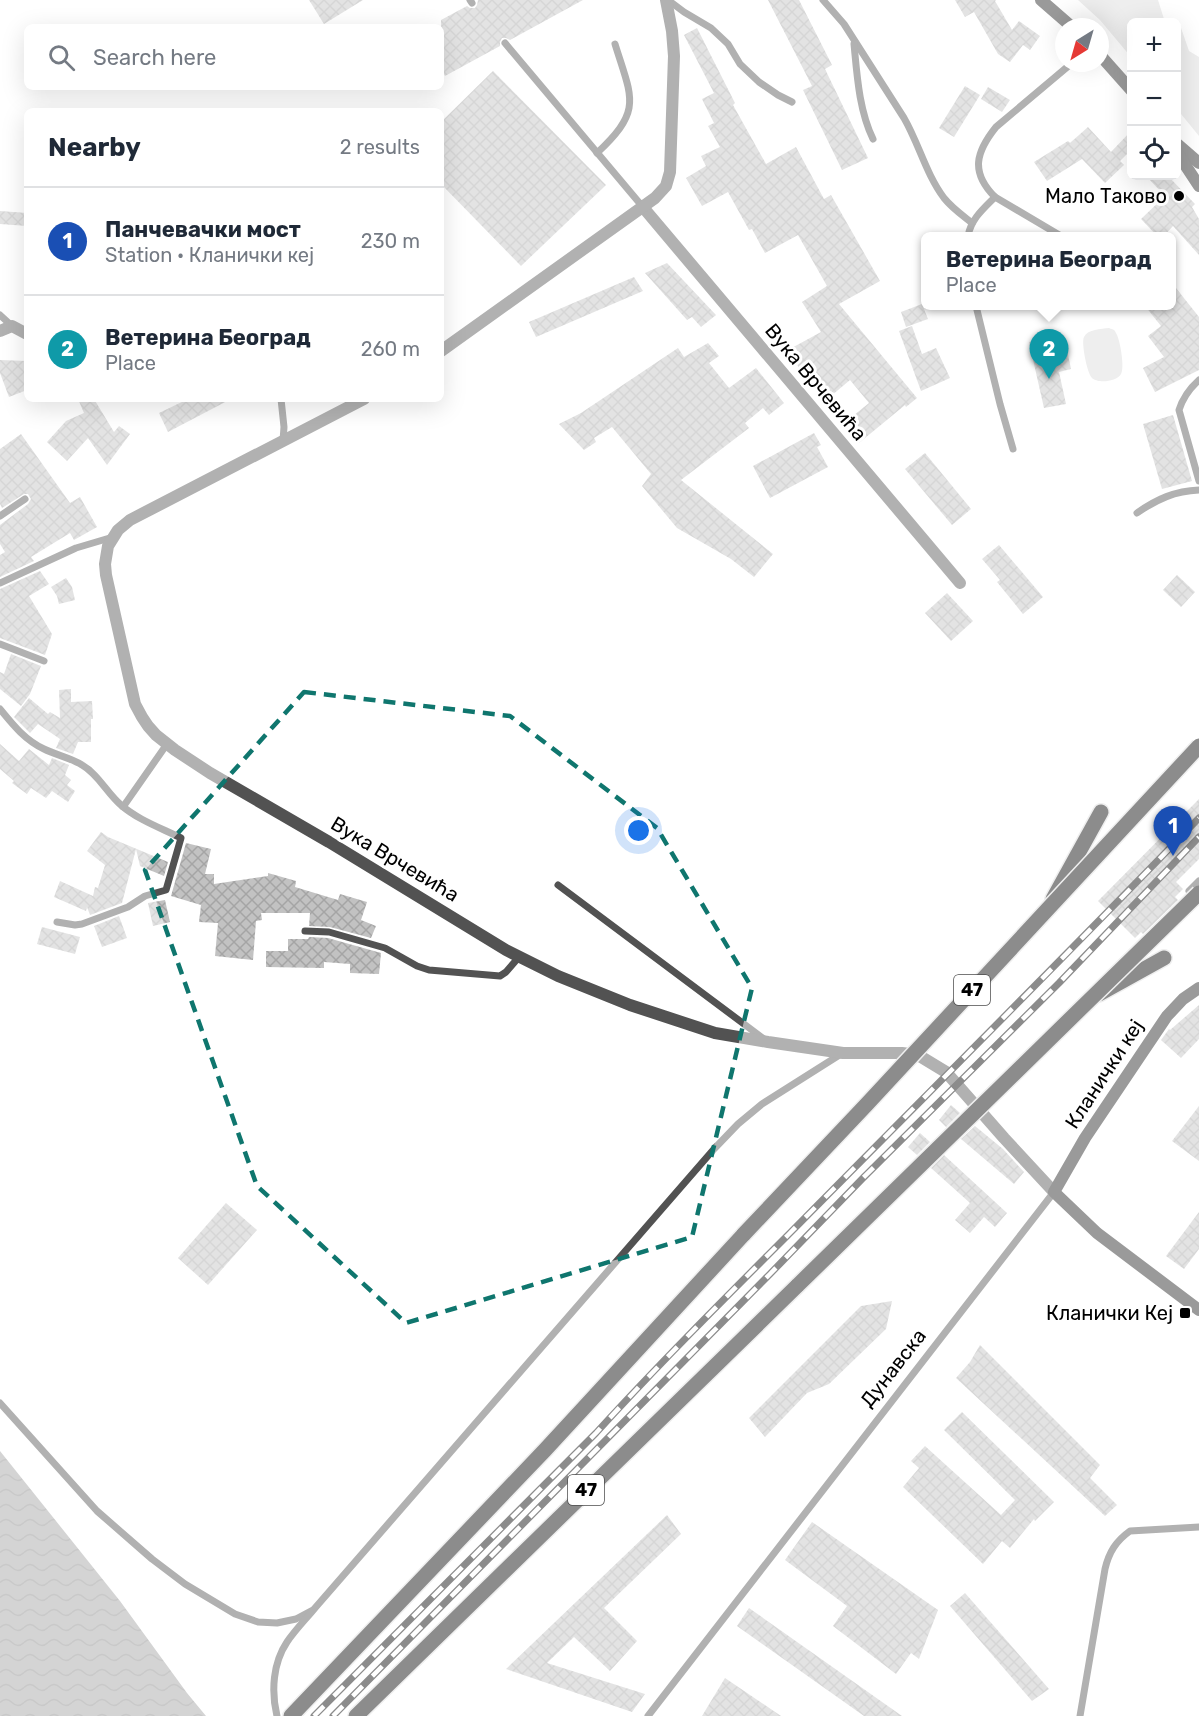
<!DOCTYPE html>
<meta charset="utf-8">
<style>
:root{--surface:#fff;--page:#f6f6f7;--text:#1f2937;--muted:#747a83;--line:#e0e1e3;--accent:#2563eb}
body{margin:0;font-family:Rubik,sans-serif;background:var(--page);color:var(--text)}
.controls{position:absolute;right:18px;top:18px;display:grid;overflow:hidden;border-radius:9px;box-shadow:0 6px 24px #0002}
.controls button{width:54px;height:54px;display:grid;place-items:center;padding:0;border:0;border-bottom:2px solid var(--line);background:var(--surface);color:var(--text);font:30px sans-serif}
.compass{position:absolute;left:1055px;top:18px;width:54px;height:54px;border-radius:50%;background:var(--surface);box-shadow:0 6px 24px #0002;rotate:217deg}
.you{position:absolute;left:639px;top:831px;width:21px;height:21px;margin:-15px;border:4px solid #fff;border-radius:50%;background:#1a73e8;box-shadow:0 0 0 9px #1a73e833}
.badge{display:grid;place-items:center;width:39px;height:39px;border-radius:50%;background:var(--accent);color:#fff;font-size:20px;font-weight:700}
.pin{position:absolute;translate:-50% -50px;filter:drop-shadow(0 2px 3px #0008)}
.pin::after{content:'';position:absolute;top:32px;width:21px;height:18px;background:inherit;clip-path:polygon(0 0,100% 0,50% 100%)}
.popup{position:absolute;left:921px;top:232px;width:255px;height:78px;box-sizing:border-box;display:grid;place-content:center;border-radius:9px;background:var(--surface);filter:drop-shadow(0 2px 4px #0005);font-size:20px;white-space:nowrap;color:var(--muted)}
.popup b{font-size:22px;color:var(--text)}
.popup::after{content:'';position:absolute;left:50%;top:100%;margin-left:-12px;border:12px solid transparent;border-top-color:var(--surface)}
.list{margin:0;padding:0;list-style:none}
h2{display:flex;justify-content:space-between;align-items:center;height:78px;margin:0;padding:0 24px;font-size:26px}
h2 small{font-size:20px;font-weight:400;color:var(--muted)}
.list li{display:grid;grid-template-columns:39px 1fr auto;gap:18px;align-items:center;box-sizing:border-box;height:108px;padding:0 24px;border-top:2px solid var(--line)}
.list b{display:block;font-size:22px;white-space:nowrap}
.list p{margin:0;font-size:20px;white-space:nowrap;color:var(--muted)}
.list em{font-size:20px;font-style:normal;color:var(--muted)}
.icon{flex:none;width:33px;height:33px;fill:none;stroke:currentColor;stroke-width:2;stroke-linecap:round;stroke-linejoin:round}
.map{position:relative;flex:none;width:1199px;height:1716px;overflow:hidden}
.search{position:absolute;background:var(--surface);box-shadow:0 6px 24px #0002;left:24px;top:24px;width:420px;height:66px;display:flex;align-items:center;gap:15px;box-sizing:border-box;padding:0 21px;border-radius:9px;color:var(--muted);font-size:22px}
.panel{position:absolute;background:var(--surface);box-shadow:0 6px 24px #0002;left:24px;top:108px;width:420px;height:294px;border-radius:9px}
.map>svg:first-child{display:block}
.grass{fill:#d9d9d9}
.water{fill:url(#water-waves)}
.building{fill:url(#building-cross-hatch)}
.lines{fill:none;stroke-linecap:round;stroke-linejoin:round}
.primary-casing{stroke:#dbdbdb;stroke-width:18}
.service{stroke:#525252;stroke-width:7}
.minor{stroke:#525252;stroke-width:12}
.secondary{stroke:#1f1f1f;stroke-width:12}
.primary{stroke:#000;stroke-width:15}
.rail-casing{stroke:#000;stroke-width:7}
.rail{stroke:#fff;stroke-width:4.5;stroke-dasharray:14;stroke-linecap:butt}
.primary-bridge-casing{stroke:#dbdbdb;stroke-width:18;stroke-linecap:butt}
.primary-bridge{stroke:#000;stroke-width:15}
.marked{fill:none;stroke:#0f766e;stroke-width:4.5;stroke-dasharray:12 8;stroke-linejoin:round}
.poi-dot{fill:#000;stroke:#fff;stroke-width:2}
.labels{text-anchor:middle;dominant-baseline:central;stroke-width:6;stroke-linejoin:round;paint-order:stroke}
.shield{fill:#fff;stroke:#4c4c4c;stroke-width:1.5}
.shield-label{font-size:18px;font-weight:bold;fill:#000}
.poi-label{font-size:20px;fill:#000;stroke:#fff;text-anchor:end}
.street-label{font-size:20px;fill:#000;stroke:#fff}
</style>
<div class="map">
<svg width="1199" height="1716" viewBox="0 0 1199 1716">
<defs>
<pattern id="water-waves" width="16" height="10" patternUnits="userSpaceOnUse" patternTransform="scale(1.5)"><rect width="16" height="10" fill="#a0a0a0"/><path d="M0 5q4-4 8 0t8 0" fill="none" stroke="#888"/></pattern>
<pattern id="building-cross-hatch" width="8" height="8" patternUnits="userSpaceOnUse" patternTransform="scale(1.5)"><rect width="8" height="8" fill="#c2c2c2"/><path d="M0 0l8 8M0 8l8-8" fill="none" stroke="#a5a5a5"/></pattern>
</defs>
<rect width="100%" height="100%" fill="#fff"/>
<g class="grass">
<polygon points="1078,0 1158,0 1164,19 1179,22 1189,51 1199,57 1199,136 1177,109 1176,22 1132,22 1131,57 1100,20"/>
<path d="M1109,328C1114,330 1114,329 1116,333C1120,339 1125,368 1121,374C1118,380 1106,382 1100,381C1097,381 1093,379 1092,378C1087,373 1081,342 1084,337C1088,329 1101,329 1109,328Z"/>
</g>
<polygon class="water" points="0,1451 120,1601 187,1693 206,1716 0,1716"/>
<g class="building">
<polygon points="309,0 363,0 324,24"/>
<polygon points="478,0 583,0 510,40 506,38 502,38 500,42 500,46 445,76 441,69 441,20 467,6 470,8 475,8 477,5"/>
<polygon points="768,0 799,0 832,65 825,69 868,158 842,170 803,90 812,86"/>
<polygon points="955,0 996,0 995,1 1012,30 1019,21 1040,36 1030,50 1023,45 1010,62 998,54 974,12 965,17"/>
<polygon points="697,28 735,103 733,105 766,164 796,147 824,199 831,195 880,281 839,304 917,398 906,407 905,405 859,443 843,424 869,403 850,380 825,401 801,371 788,350 821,332 802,302 827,286 798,235 765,253 752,229 749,230 728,192 702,206 686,178 706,166 701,156 720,147 708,126 714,123 702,99 714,93 684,35"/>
<polygon points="493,71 606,185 521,266 441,184 441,122"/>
<polygon points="965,86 980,95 954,137 939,128"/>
<polygon points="988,87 1010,100 1002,112 981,99"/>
<polygon points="1088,127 1111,152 1131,131 1131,150 1120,161 1124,165 1105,183 1082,159 1047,181 1034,162 1068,141 1070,143"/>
<polygon points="1146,176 1168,176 1195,204 1192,207 1199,219 1199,255 1173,226 1163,237 1158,237 1141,219 1165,196"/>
<polygon points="0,211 27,213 27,226 0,224"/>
<polygon points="667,263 716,315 701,327 692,317 687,320 645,273"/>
<polygon points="634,277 643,291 536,337 529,322"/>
<polygon points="1172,283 1199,317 1199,370 1155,392 1143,368 1164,357 1148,336 1161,326 1145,306 1172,306"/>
<polygon points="922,304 928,319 906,327 901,312"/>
<polygon points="912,326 922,354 936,348 950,378 921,391 899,331"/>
<polygon points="1064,335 1071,369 1059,372 1066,404 1044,408 1029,342"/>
<polygon points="708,343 719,356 709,363 729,388 756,368 784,403 769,415 763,408 745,423 749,428 681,480 773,554 754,577 731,559 677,528 642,486 651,474 612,427 594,438 596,442 584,450 559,424 581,413 678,348 684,357"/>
<polygon points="0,360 27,361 27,390 9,397 0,373"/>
<polygon points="78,399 94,399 114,432 119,426 130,434 107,465 88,438 67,461 47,442 66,421 84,413"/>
<polygon points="188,399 231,399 168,432 159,413"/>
<polygon points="1173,415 1192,481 1162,489 1143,424"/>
<polygon points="814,433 821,445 817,447 828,467 770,498 753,466"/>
<polygon points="21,434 70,503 80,497 97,527 74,540 70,533 31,557 34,561 0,577 0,555 5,552 0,544 0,525 28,504 31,499 28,494 24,494 2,508 0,504 0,449"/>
<polygon points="925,453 971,509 952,525 905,469"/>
<polygon points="999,545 1043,597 1023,614 997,582 1000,580 982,559"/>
<polygon points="40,571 49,584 29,596 52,634 45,655 0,638 0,589"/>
<polygon points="1177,575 1195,592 1181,607 1163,590"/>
<polygon points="66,578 72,587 75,600 59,604 57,596 51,587"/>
<polygon points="947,593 973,621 951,641 925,613"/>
<polygon points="11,654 41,666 30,694 21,706 0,689 0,672 4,674"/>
<polygon points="71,689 71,702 92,701 93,719 91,719 91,742 78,742 73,754 56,748 60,739 38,724 30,733 14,717 29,698 48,714 50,712 60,718 59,690"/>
<polygon points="0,744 19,761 29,749 49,765 52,758 69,765 65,775 71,780 67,785 75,791 68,802 52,791 46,798 31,788 27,794 12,783 14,781 0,769"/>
<polygon points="1199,799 1199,859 1176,882 1183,889 1175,897 1178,900 1143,934 1141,932 1135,938 1098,901"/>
<polygon points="101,832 108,837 168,862 164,876 140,866 136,849 122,903 90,915 87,907 86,911 54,897 60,881 93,896 95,887 98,888 105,865 87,851"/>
<polygon points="186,843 211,849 205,874 214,874 214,884 268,876 268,873 296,881 295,887 338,900 340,894 367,902 361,920 376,926 371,938 330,927 309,926 310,913 261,913 262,920 256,921 253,960 215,956 218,923 199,922 201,905 171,896"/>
<polygon points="165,900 170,922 153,926 148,903"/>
<polygon points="119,916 127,938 102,947 94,926"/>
<polygon points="42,927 80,937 75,954 37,944"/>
<polygon points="309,937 328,938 381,953 379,974 350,973 350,964 324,962 324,968 266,967 266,951 288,951 288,939 308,939"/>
<polygon points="1199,1005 1199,1039 1181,1058 1161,1040 1169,1029 1170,1030"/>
<polygon points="951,1105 960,1113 946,1127 939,1120"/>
<polygon points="1199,1106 1199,1161 1172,1141"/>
<polygon points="975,1126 1003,1149 1024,1172 1014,1184 961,1139"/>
<polygon points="920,1133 930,1142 917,1155 908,1147"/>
<polygon points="944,1155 1007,1213 995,1227 984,1217 970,1233 955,1220 970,1203 931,1168"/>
<polygon points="226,1203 257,1230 208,1285 178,1258"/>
<polygon points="1199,1212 1199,1249 1184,1269 1166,1256"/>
<polygon points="892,1301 886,1329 829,1384 807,1393 765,1437 749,1418 861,1306"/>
<polygon points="980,1345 1100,1465 1090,1478 1117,1505 1105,1516 956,1378 970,1362"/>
<polygon points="962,1412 1054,1502 1035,1521 1034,1519 1010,1548 1002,1541 983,1564 903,1487 919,1468 911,1461 925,1446 1001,1515 1015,1500 944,1430"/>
<polygon points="667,1515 681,1534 604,1608 637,1641 610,1671 574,1637 547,1663 645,1694 632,1712 506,1669"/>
<polygon points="812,1522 938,1610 919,1659 911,1653 896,1674 833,1626 847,1606 785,1560"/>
<polygon points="965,1593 1049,1689 1032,1701 950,1606"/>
<polygon points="749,1608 902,1716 864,1716 737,1626"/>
<polygon points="725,1678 781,1716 702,1716"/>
</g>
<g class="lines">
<defs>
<g id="primary">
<polyline points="1053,899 1101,812"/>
<polyline points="1099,994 1164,958"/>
<polyline points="291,1716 545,1450 744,1234"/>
<polyline points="356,1716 798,1285"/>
</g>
</defs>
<use href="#primary" class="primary-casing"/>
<g class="service">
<polyline points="470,0 472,3"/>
<polyline points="668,0 684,12 711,28 728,44 740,64 759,82 778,95 792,102"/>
<path d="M823,0L844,24L904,118C919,144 926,174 944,198C952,208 962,215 972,223"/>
<polyline points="505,43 642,206"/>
<path d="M854,44C857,75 859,110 873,139"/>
<path d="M597,153C643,110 632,99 615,44"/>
<path d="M968,236C971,219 983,209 995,197"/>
<path d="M1061,236L995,197C970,172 976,152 996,127L1072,63"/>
<polyline points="976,306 1000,404 1013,449"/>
<polyline points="0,315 12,326"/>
<path d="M1199,380C1189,389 1183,397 1179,410L1199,481"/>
<polyline points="281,399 284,427 283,441"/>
<path d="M1137,513C1157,499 1175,491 1199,490"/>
<polyline points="0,516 25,499"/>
<polyline points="0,583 76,548 113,537"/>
<polyline points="0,644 44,661"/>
<path d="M0,709C13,725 25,740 44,749C56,755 71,758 82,765C98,774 107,793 121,805C138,820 161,828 181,838L166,890L145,896L128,907L82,924L75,925L57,922"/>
<polyline points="123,807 167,744"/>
<polyline points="558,885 764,1039"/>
<polyline points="1189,891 1199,881"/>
<polyline points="305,931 329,932 385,948 417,966 429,970 500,976 506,972 519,957"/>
<polyline points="0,1403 97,1511 152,1559 185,1584 235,1614 258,1622 277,1623 296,1619 311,1611"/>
<path d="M277,1716C271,1691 273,1663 287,1642C295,1630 306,1619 315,1608L714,1149L738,1124L762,1104L841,1054"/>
<polyline points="648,1716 1054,1192"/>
<path d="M1080,1716L1105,1569C1109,1552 1116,1541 1130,1531L1199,1527"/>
</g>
<g class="minor">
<polyline points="642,206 960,583"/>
<polyline points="0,331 12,326 27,334"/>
<polyline points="441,351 655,198 666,186 670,172 674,56 672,31 666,0"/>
<polyline points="364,399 130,520 118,530 108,546 105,564 106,575 135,704 142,717 148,726 156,735 175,750 210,773 329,842 506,950 558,976 630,1005 715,1033 768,1042 843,1053 902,1053 918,1055 946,1072 1004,1138 1054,1192"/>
</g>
<g class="secondary">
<polyline points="1041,0 1072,27"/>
<polyline points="1100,55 1132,91"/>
<polyline points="1176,143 1199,163"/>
<polyline points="1176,151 1199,186"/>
<polyline points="1199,988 1183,999 1167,1016 1085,1138 1054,1192 1097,1233 1199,1310"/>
</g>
<use href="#primary" class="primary"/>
<defs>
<g id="rail">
<path d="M314,1716L596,1433C658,1365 723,1300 788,1235C925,1096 1063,959 1199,818"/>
<polyline points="333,1716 770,1274 863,1178 1059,983 1199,837"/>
</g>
</defs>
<use href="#rail" class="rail-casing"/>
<use href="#rail" class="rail"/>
<defs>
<g id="primary-bridge">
<polyline points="744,1234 867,1104 1199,746"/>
<polyline points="798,1285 1199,893"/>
</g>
</defs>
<use href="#primary-bridge" class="primary-bridge-casing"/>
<use href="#primary-bridge" class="primary-bridge"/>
</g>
<path d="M0 0H1199V1716H0ZM304,692L510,716L657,828L752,988L692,1237L406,1323L257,1186L145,870Z" fill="#fff" fill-opacity=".55" fill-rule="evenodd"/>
<path class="marked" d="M304,692L510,716L657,828L752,988L692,1237L406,1323L257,1186L145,870Z"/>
<g class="poi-dot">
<circle cx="1179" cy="196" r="6"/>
<rect x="1179" y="1307" width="12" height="12" rx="3"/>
</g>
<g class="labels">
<g class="shield">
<rect x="954" y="975" width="36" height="30" rx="4.5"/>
<rect x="568" y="1475" width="36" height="30" rx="4.5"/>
</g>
<g class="shield-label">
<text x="972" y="990">47</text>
<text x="586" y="1490">47</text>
</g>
<g class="poi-label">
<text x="1167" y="196">Мало Таково</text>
<text x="1173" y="1313">Кланички Кеј</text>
</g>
<g class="street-label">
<text transform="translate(816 382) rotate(50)">Вука Врчевића</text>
<text transform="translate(395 859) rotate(31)">Вука Врчевића</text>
<text transform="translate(1104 1074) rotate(-57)">Кланички кеј</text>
<text transform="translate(893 1368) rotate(-52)">Дунавска</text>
</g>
</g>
</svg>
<div class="controls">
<button>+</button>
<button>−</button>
<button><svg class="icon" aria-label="locate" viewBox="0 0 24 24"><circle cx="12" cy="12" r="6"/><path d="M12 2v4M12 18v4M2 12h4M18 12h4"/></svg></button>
</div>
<svg class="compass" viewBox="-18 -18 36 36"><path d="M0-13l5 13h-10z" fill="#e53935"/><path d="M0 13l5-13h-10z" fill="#747a83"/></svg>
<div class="you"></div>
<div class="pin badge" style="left:1173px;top:856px;background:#1a4fb4">1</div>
<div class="pin badge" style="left:1049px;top:379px;background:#0f9aa8">2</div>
<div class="popup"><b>Ветерина Београд</b>Place</div>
<div class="search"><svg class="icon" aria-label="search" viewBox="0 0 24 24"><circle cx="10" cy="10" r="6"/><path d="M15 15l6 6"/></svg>Search here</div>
<section class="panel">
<h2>Nearby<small>2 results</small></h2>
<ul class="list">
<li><span class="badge" style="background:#1a4fb4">1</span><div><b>Панчевачки мост</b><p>Station · Кланички кеј</p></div><em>230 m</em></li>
<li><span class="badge" style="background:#0f9aa8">2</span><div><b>Ветерина Београд</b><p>Place</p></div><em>260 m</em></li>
</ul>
</section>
</div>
